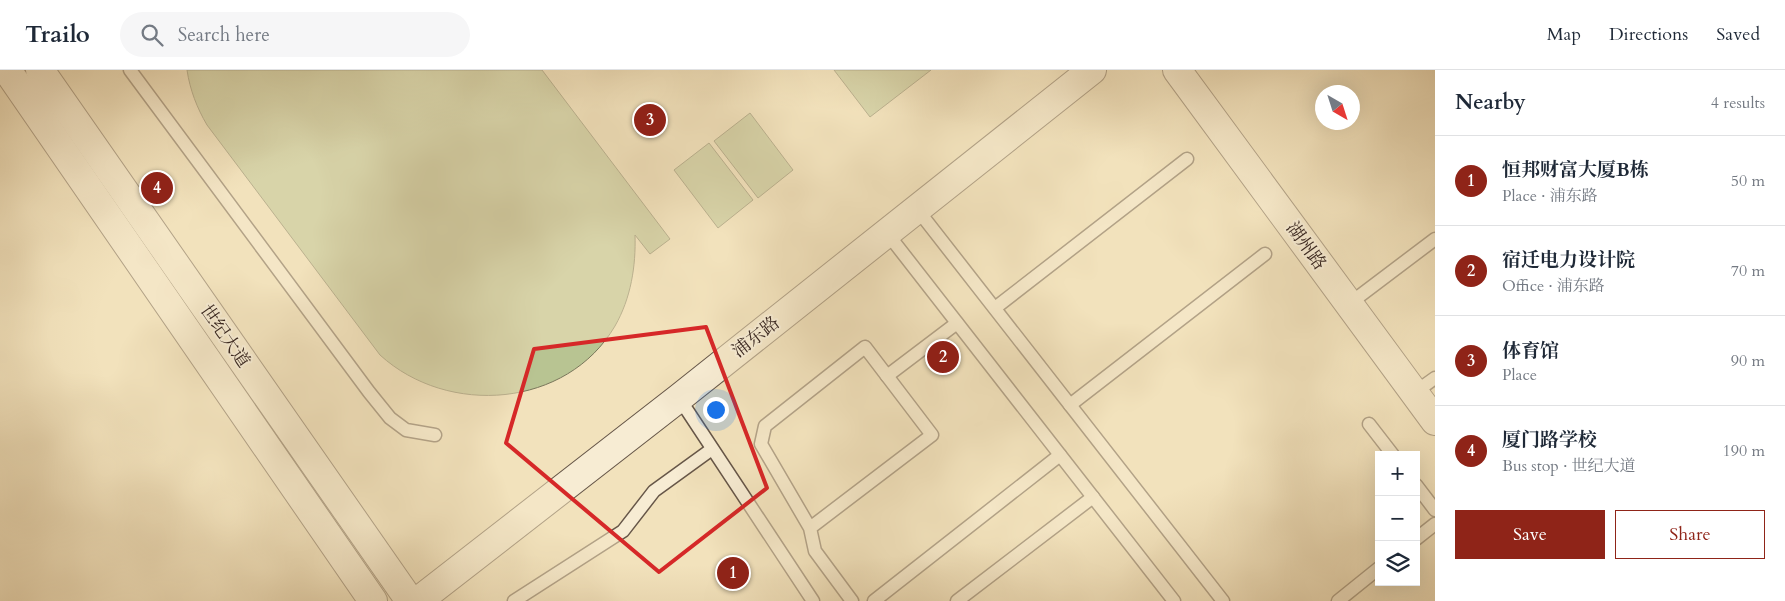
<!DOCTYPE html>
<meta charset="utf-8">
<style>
:root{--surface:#fff;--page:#f6f6f7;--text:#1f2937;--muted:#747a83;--line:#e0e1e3;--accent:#8f2418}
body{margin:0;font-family:Cardo,"Noto Serif SC",serif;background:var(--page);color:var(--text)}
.controls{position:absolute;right:15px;bottom:15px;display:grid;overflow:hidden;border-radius:0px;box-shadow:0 5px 20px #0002}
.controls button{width:45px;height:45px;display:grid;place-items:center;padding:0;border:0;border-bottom:1px solid var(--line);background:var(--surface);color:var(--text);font:25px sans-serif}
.compass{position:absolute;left:1315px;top:15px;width:45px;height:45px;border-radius:50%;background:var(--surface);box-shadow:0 5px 20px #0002;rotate:141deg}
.you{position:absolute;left:715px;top:339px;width:18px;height:18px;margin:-12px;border:4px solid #fff;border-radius:50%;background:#1a73e8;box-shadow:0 0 0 8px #1a73e833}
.badge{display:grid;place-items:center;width:32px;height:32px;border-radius:50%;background:var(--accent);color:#fff;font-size:16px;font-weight:700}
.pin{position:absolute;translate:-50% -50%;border:2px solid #fff;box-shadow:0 1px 5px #0006}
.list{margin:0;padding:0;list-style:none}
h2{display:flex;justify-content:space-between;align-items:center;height:65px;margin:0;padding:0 20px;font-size:21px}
h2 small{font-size:16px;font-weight:400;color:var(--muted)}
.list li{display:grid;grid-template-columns:32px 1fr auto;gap:15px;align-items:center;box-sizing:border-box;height:90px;padding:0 20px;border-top:1px solid var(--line)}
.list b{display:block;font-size:19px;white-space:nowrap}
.list p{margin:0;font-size:16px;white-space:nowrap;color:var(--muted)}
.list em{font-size:16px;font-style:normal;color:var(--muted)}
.actions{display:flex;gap:10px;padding:15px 20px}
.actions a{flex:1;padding:11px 0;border:1px solid var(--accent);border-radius:0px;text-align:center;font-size:18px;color:var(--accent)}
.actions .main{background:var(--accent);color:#fff}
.icon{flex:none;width:28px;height:28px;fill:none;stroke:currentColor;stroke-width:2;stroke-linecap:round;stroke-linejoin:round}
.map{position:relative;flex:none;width:1435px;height:531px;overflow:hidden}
header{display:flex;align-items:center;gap:30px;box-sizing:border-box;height:70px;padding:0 25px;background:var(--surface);border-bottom:1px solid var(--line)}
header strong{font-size:24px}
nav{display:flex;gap:28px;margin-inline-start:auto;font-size:18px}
.search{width:350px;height:45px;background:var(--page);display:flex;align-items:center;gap:12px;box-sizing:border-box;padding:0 18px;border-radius:28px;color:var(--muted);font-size:19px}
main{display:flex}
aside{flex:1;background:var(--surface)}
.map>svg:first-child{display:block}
.green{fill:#b8c492;stroke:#78765a}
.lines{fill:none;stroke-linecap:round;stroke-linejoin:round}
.service-casing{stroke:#665648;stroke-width:15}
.tertiary-casing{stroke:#665648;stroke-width:30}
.service{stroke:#f7ecd3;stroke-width:12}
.tertiary{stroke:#f7ecd3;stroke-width:28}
.marked{fill:none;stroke:#d62828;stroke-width:4;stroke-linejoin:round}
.labels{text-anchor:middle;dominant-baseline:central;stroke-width:4;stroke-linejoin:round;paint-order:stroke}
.street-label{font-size:18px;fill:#382721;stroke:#f7ecd3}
</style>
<header>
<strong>Trailo</strong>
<div class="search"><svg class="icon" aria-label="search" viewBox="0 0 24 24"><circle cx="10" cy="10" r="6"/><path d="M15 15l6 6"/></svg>Search here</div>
<nav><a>Map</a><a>Directions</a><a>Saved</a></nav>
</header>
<main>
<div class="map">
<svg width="1435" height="531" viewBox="0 0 1435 531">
<rect width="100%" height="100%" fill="#f2e2bc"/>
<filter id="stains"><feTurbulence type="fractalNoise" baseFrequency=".004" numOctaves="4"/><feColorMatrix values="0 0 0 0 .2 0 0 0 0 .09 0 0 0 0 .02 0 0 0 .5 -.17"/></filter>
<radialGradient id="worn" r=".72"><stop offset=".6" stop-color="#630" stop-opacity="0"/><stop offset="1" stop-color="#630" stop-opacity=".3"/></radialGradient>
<g class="green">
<path d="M187,0H542L670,169L650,184L635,165C636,196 631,228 615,256C567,338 448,347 380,285L207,55C197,38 190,20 187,0Z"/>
<polygon points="834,0 931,0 870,47"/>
<polygon points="750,43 793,100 758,128 714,71"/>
<polygon points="709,73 753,130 718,158 674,100"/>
</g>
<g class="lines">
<defs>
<g id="service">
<polyline points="130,0 369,322 390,348 406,360 435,365"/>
<polyline points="917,139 1223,531"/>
<polyline points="887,163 1174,531"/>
<polyline points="1349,234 1435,169"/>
<polyline points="995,238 1187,89"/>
<polyline points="887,306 957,253"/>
<polyline points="1414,323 1435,308"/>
<polyline points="679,328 813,531"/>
<polyline points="1070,335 1265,184"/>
<polyline points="1369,354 1393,385"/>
<polyline points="1416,415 1435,440"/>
<polyline points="810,458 932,365 865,277 765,356 761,374 810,458 815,481 852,531"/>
<polyline points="1416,469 1435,454"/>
<polyline points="514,531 623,461 654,421 712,379"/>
<polyline points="874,531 1060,385"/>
<polyline points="957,531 1093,427"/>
<polyline points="1338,531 1379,498"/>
</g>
<g id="tertiary">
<polyline points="7,0 373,531"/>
<polyline points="40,0 410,531"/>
<polyline points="1177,0 1435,351"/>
<polyline points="418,531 679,328 1092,0"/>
</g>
</defs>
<use href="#service" class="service-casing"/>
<use href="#tertiary" class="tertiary-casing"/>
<use href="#service" class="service"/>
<use href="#tertiary" class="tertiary"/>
</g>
<path d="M0 0H1435V531H0ZM706,257L767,418L659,502L506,373L534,279Z" fill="#f2e2bc" fill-opacity=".55" fill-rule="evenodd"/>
<path class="marked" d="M706,257L767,418L659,502L506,373L534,279Z"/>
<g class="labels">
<g class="street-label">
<text transform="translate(1306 176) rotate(54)">湖州路</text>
<text transform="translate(225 266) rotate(55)">世纪大道</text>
<text transform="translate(756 267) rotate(-38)">浦东路</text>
</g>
</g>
<rect width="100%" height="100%" filter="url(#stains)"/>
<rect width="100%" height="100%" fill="url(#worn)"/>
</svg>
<div class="controls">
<button>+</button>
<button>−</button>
<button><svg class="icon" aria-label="layers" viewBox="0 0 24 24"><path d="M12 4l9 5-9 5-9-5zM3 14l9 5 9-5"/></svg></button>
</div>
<svg class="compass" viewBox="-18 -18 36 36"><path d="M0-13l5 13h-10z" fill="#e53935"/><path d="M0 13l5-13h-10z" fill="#747a83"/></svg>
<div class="you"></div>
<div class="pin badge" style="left:733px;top:503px">1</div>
<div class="pin badge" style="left:943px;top:287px">2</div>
<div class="pin badge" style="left:650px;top:50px">3</div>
<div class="pin badge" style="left:157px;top:118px">4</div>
</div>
<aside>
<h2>Nearby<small>4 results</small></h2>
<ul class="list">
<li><span class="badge">1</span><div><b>恒邦财富大厦B栋</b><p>Place · 浦东路</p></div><em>50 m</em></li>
<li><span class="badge">2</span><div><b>宿迁电力设计院</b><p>Office · 浦东路</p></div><em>70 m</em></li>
<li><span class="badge">3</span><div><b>体育馆</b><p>Place</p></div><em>90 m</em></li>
<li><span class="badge">4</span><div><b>厦门路学校</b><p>Bus stop · 世纪大道</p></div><em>190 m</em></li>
</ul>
<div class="actions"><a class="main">Save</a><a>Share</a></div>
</aside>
</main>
